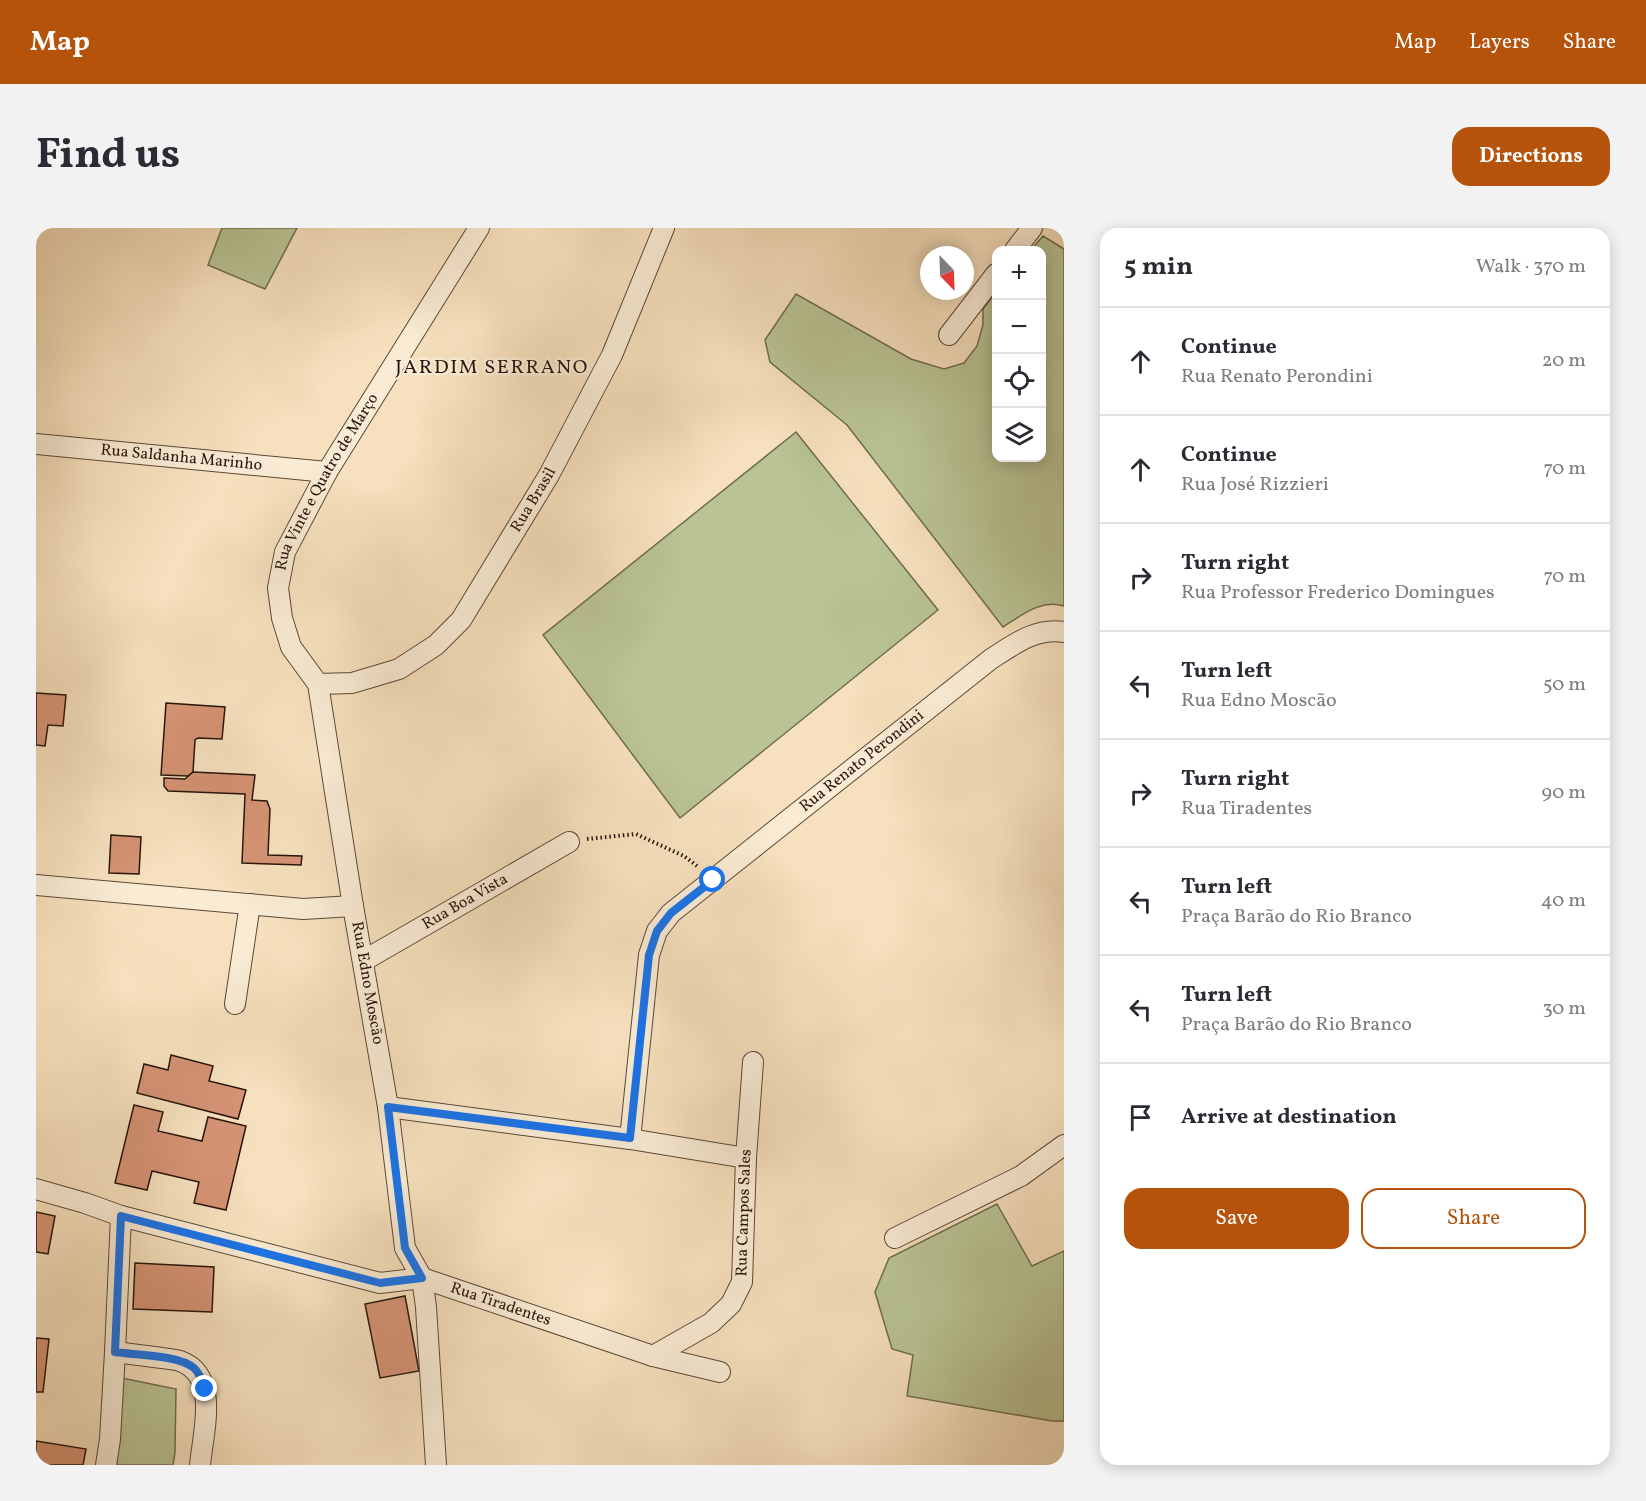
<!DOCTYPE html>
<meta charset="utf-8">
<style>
:root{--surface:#fff;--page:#f2f2f3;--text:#2b2b33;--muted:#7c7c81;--line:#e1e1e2;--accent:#b45309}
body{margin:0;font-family:Vollkorn,serif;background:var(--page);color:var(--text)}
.controls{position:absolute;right:18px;top:18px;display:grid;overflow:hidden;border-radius:12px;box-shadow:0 3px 15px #0003}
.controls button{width:54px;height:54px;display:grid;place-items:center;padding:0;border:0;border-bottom:2px solid var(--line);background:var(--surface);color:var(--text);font:30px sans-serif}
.compass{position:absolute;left:884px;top:18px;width:54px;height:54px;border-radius:50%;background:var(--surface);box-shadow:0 3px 15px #0003;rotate:157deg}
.stop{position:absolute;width:18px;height:18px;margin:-14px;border:4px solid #1a73e8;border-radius:50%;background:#fff}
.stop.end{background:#1a73e8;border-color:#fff;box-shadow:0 2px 6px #0008}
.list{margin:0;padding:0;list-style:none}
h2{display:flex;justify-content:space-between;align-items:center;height:78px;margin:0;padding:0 24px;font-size:26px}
h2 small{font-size:20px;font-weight:400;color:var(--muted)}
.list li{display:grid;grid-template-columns:39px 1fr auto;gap:18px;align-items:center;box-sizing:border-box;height:108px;padding:0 24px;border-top:2px solid var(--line)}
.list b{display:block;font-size:22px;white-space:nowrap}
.list p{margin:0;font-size:20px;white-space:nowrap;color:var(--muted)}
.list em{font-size:20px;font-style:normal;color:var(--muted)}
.actions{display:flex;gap:12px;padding:18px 24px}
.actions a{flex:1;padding:14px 0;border:2px solid var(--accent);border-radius:18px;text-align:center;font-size:21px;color:var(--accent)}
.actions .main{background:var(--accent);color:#fff}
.icon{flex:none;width:33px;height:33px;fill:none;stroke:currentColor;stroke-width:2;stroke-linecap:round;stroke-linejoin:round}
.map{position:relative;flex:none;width:1028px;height:1237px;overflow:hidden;border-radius:18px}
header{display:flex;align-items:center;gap:36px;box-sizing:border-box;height:84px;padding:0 30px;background:var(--accent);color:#fff}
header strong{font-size:28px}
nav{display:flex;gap:33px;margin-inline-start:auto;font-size:21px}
.intro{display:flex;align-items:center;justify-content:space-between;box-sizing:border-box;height:144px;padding:0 36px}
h1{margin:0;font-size:42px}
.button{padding:15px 27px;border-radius:18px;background:var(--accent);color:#fff;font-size:21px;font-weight:700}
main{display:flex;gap:36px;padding:0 36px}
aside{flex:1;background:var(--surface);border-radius:18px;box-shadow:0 3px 15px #0003}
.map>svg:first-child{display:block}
.green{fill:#b9c393;stroke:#706c50;stroke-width:1.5}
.building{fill:#d59374;stroke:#28150d;stroke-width:1.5}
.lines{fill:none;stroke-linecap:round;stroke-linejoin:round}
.minor-casing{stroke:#5c4839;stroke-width:22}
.path{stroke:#28150d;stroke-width:4;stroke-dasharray:1.5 3;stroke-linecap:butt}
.minor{stroke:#f9ebd4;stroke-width:20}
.route{stroke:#1a73e8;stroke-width:8}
.labels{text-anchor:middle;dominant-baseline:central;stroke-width:4.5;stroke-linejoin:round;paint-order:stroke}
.street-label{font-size:16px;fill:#28150d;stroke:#f9ebd4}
.quarter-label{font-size:20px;letter-spacing:1.5px;fill:#28150d;stroke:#f9ebd4}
</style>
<header>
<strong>Map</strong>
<nav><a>Map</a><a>Layers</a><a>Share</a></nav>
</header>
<div class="intro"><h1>Find us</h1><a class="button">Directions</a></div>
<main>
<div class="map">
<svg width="1028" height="1237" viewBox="0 0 1028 1237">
<rect width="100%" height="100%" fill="#f6e0bd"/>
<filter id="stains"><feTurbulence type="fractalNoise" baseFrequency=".00333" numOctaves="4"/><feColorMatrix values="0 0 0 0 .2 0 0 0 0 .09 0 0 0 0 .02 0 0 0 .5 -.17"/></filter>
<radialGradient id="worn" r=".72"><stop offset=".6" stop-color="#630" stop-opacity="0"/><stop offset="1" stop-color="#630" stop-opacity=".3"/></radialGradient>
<g class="green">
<polygon points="186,0 261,0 229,61 172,37"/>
<path d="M1007,8L1028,21V378C1005,371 986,387 967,399L811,197L734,134L729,112L760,66L875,131L908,141L928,135L941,118L947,97V81L960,64V230H1005V22H995Z"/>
<polygon points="760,204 902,382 644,590 507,407"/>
<polygon points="961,976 996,1038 1028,1023 1028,1193 1016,1193 871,1168 877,1127 856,1121 839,1064 853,1030"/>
<polygon points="81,1149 140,1161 139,1224 137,1237 76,1237"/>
</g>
<g class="building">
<polygon points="0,465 30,467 27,498 12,497 9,518 0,517"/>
<polygon points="130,475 189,479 186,511 162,510 159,512 157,544 152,548 125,547"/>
<polygon points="157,544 219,547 216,572 231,573 234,581 232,627 266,628 265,637 206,635 209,566 132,563 128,558 128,550 149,551"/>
<polygon points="75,607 105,609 103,646 73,645"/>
<polygon points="135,827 177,838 173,853 210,862 202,891 101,865 108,836 132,842"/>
<polygon points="98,877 127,884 122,903 166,913 172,889 210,898 190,982 158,975 163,954 116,943 111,962 79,955"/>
<polygon points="0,984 19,988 12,1026 0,1024"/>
<polygon points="99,1035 178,1039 176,1084 97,1081"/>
<polygon points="369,1068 383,1143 344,1150 329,1076"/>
<polygon points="0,1110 13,1111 7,1164 0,1164"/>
<polygon points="0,1213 50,1221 47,1237 0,1237"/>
</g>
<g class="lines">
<defs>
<g id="minor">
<polyline points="979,22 996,0"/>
<polyline points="913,107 960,46"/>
<path id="s1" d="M0,216L291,244"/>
<path id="s2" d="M282,456L316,455L363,441L400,417L425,392L513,247L576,127L628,0"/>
<polyline points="0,657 267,681 317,678"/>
<path id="s3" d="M327,733L533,614"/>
<polyline points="199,776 214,676"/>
<polyline points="352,879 594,911 710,930"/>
<path id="s4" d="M594,911L613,727L621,703L635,685L955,431C977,417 1000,399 1028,404"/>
<path id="s5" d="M0,961L49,975L85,988L344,1055L386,1050L617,1128L684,1144"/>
<polyline points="859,1010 985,948 1028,917"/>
<path d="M79,1124C95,1126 110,1128 126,1130C131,1131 138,1131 144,1133C184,1147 167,1204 164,1237"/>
<path id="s6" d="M617,1128L675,1095L695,1076L706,1054L710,930L717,834"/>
<polyline points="70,1237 74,1211 79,1124 85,988"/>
<path id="s7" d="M400,1237L390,1079L386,1050L369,1020L352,879L317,678L282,456L255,419L246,390L242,360L249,324L291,244L443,0"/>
</g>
</defs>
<use href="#minor" class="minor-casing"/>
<polyline class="path" points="551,611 600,606 648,628 661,638"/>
<use href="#minor" class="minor"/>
</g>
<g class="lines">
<path class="route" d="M169,1161C166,1154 164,1145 158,1140C143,1127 99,1127 79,1124L85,988L344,1055L386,1050L369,1020L352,879L594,910L613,727L621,703L635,685L677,652"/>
</g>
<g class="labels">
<g class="street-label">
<text stroke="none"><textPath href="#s1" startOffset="146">Rua Saldanha Marinho</textPath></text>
<text stroke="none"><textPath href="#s7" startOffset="1017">Rua Vinte e Quatro de Março</textPath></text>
<text stroke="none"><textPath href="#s2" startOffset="303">Rua Brasil</textPath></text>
<text stroke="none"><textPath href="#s4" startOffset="477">Rua Renato Perondini</textPath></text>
<text stroke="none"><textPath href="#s3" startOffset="118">Rua Boa Vista</textPath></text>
<text transform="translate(331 755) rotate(80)">Rua Edno Moscão</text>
<text stroke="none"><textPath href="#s6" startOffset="188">Rua Campos Sales</textPath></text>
<text stroke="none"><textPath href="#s5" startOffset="482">Rua Tiradentes</textPath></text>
</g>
<g class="quarter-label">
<text x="456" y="140">JARDIM SERRANO</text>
</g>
</g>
<rect width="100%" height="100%" filter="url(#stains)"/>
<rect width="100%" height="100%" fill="url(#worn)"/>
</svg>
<div class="controls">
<button>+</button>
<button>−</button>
<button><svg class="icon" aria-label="locate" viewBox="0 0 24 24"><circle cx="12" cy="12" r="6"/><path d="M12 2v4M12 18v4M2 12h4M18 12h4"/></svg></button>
<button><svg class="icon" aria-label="layers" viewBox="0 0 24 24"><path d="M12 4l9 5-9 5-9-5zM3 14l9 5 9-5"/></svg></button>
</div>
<svg class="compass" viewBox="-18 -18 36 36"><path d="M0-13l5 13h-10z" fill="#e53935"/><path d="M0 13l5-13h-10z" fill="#7c7c81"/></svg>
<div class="stop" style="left:677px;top:652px"></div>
<div class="stop end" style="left:169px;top:1161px"></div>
</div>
<aside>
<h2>5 min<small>Walk · 370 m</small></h2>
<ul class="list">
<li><svg class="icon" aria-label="ahead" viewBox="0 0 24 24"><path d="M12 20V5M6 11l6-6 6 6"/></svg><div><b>Continue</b><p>Rua Renato Perondini</p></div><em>20 m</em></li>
<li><svg class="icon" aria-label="ahead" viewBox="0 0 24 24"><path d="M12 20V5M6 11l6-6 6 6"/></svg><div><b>Continue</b><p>Rua José Rizzieri</p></div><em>70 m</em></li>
<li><svg class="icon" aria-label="right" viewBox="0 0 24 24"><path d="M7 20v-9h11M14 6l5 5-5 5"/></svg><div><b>Turn right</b><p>Rua Professor Frederico Domingues</p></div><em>70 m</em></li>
<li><svg class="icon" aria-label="left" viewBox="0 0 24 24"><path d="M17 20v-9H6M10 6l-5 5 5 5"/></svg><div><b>Turn left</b><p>Rua Edno Moscão</p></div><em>50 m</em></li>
<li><svg class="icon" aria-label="right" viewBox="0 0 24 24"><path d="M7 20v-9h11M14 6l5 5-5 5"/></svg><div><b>Turn right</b><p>Rua Tiradentes</p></div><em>90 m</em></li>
<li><svg class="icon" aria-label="left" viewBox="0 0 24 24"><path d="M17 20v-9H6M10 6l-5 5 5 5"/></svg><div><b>Turn left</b><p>Praça Barão do Rio Branco</p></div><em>40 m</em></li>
<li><svg class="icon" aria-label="left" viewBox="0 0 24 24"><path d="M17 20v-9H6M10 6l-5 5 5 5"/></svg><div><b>Turn left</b><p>Praça Barão do Rio Branco</p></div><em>30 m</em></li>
<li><svg class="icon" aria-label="arrive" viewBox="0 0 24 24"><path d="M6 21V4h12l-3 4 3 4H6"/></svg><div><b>Arrive at destination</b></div></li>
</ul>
<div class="actions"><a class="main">Save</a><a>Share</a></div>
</aside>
</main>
